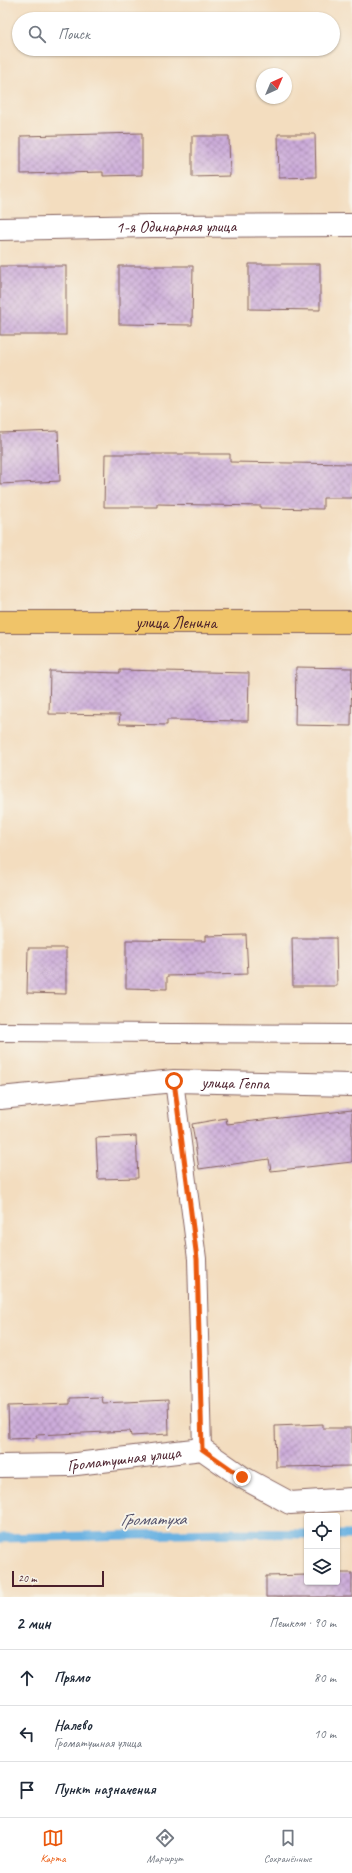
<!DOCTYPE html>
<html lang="ru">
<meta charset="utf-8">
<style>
:root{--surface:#fff;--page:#f6f6f7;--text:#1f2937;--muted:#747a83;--line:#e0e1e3;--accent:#ea580c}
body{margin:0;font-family:Caveat,sans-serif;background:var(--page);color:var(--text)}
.controls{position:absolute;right:12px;bottom:12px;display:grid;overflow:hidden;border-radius:4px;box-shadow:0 1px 3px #0004}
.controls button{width:36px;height:36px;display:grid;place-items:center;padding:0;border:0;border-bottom:1px solid var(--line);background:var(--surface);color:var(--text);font:20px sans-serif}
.compass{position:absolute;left:256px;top:68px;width:36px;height:36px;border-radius:50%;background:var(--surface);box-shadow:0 1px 3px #0004;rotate:44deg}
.scale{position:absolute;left:12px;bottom:10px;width:92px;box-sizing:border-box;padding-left:4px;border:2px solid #4a1f2b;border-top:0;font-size:11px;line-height:14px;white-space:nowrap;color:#4a1f2b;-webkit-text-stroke:3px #f7f3e8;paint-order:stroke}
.stop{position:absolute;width:12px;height:12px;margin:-9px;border:3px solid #ea580c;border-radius:50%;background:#fff}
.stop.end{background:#ea580c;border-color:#fff;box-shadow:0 1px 4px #0008}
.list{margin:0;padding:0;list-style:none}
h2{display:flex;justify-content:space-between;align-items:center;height:52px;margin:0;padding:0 16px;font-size:17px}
h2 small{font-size:13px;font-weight:400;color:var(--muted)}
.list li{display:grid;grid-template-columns:26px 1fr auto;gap:12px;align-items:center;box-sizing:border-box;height:56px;padding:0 16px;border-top:1px solid var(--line)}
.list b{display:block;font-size:15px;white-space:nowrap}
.list p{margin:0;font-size:13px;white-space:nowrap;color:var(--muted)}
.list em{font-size:13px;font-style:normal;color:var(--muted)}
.icon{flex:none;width:22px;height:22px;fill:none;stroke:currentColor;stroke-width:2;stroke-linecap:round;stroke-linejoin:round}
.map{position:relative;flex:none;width:352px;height:1597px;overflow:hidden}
.search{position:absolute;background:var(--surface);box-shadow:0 1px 3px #0004;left:12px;right:12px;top:12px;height:44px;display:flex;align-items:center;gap:10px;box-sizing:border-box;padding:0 14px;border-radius:22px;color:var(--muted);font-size:15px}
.sheet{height:220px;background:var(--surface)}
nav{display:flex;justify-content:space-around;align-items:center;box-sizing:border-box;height:56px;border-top:1px solid var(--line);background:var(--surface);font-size:11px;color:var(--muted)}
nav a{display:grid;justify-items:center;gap:2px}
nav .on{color:var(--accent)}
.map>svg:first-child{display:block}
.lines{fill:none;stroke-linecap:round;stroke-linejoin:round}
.stream{stroke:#6ab2e2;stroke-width:9}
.building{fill:url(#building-cross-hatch)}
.lane-casing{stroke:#85625f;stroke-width:20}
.street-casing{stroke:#85625f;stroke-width:24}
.primary-casing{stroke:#85625f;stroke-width:24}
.lane{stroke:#fff;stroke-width:18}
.street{stroke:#fff;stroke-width:22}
.primary{stroke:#f0c469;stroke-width:22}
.route{stroke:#ea580c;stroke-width:5}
.labels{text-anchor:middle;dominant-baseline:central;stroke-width:4;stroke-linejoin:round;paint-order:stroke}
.street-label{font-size:17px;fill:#4a1f2b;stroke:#f7f3e8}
.water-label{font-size:18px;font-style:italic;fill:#55526b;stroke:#f7f3e8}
</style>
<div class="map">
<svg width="352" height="1597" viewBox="0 0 352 1597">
<defs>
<pattern id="building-cross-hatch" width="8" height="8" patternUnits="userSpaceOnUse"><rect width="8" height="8" fill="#ccacda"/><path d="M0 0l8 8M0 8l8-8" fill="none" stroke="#a88bb1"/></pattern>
</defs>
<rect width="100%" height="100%" fill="#f7f3e8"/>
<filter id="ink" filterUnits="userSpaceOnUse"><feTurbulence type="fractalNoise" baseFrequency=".025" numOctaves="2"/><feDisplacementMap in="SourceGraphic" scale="8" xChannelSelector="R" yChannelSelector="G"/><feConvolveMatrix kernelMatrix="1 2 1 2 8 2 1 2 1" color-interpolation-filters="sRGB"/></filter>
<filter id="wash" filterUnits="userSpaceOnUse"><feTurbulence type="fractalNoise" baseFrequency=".012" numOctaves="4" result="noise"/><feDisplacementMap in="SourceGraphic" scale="16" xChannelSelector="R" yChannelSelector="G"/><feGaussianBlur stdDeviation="0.9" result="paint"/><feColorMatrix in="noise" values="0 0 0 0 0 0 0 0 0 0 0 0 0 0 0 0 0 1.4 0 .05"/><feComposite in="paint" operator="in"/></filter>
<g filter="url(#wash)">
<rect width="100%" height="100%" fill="#f3ddbf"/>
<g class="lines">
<g class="stream">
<polyline points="337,1535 352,1535"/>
<polyline points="0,1538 222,1533 307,1534"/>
</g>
</g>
<g id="blocks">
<g class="building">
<polygon points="142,133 142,175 103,176 103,172 21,174 21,136"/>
<polygon points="278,134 315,134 316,177 279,178"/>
<polygon points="192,136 229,136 230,176 192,177"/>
<polygon points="249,264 320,264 320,310 249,309"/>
<rect x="0" y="266" width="66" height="69"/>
<polygon points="119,266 193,266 192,325 119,324"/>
<polygon points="58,431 60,481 0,484 0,433"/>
<polygon points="105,454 230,454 230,462 352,464 352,498 323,498 323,509 261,508 261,506 157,504 157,507 104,507"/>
<polygon points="296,667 352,668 351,726 295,725"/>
<polygon points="120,670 249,673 248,721 167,720 167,725 119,724 120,715 49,714 50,671 120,673"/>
<polygon points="246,935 248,974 167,976 167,989 126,988 126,940 206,941 206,936"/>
<polygon points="292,938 336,938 337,986 293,986"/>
<polygon points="28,948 66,948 66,994 27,993"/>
<polygon points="352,1110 352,1162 271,1171 269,1159 199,1169 192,1124 226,1118 227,1124"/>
<polygon points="136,1136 138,1178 98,1179 96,1138"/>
<polygon points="102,1397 103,1403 168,1400 169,1434 131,1436 130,1431 36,1435 37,1438 9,1439 8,1406 70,1404 70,1398"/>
<polygon points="323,1424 323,1428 352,1428 352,1466 276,1467 275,1426"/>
<polygon points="337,1573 352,1573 352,1597 266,1597 266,1576 307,1575 307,1582 337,1582"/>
</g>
</g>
</g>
<g filter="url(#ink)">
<use href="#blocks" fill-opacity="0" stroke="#85625f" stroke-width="1"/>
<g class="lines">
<defs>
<g id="lane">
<polyline points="0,1032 352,1034"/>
<polyline points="174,1081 197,1259 202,1449"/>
</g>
<g id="street">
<path id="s1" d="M0,229L151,226L352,225"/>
<path id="s2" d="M0,1098L174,1081L352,1085"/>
<path id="s3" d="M0,1466L68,1465L202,1449L242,1477L290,1503L352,1499"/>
</g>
<g id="primary">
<path id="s4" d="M0,622H352"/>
</g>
</defs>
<use href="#lane" class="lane-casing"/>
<use href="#street" class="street-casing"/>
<use href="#primary" class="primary-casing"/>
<use href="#lane" class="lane"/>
<use href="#street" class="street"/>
<use href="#primary" class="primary"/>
</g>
</g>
<g class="lines" filter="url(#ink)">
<polyline class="route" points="174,1081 197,1259 202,1449 242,1477"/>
</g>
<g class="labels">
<g class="street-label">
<text stroke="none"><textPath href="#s1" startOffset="176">1-я Одинарная улица</textPath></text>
<text stroke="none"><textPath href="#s4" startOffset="176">улица Ленина</textPath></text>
<text stroke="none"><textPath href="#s2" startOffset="236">улица Геппа</textPath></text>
<text stroke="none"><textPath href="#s3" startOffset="124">Громатушная улица</textPath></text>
</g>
<g class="water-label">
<text transform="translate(153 1519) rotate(-1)">Громатуха</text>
</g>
</g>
</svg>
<div class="controls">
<button><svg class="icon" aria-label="locate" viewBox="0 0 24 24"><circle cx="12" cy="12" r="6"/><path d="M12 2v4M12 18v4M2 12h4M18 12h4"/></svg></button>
<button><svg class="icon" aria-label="layers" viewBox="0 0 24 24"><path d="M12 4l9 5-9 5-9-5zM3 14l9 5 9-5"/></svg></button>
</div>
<svg class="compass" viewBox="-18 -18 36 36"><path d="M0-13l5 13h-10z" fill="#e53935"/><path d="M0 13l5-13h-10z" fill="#747a83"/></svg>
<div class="scale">20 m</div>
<div class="stop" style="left:174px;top:1081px"></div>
<div class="stop end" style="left:242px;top:1477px"></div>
<div class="search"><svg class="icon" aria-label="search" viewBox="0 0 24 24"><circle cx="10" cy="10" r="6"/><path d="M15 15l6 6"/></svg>Поиск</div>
</div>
<section class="sheet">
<h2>2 мин<small>Пешком · 90 m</small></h2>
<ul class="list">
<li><svg class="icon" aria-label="ahead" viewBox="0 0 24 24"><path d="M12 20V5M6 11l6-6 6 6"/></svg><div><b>Прямо</b></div><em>80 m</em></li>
<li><svg class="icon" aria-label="left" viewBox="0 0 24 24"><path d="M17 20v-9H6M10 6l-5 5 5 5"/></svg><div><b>Налево</b><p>Громатушная улица</p></div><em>10 m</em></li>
<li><svg class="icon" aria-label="arrive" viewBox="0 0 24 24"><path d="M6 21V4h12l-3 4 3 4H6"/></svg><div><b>Пункт назначения</b></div></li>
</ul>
</section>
<nav>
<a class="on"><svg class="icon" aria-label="map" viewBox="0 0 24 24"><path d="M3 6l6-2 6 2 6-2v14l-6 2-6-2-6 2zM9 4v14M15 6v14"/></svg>Карта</a>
<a><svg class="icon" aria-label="directions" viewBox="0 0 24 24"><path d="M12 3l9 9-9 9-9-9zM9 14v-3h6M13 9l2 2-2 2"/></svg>Маршрут</a>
<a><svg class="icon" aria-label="saved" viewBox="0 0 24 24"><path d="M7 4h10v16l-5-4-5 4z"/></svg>Сохранённые</a>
</nav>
